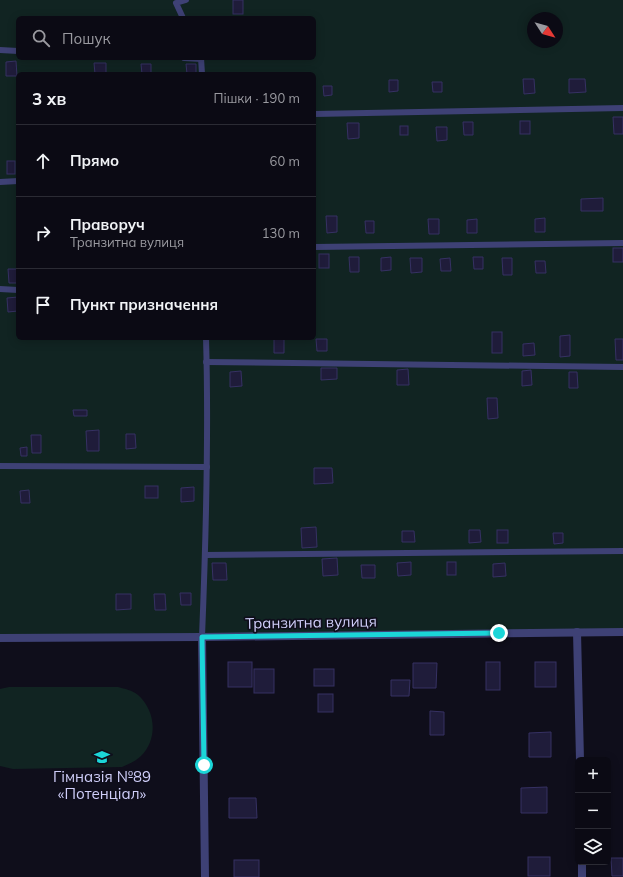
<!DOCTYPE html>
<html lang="uk">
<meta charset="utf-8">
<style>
:root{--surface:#0b0a14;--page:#191822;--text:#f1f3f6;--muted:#9a9aa0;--line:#2b2b34}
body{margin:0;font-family:Mulish,sans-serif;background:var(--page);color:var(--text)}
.controls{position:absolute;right:12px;bottom:12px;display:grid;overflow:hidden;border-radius:6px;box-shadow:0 2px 10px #0003}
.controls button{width:36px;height:36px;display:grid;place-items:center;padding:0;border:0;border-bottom:1px solid var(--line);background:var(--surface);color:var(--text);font:20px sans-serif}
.compass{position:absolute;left:527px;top:12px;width:36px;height:36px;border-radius:50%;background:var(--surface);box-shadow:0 2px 10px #0003;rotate:126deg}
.stop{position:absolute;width:12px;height:12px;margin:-9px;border:3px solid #1bd5d8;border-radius:50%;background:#fff}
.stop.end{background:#1bd5d8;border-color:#fff;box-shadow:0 1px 4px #0008}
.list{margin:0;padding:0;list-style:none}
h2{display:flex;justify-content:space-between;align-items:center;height:52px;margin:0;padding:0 16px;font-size:17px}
h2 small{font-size:13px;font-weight:400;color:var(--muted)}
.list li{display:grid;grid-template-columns:26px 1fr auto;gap:12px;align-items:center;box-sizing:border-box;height:72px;padding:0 16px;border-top:1px solid var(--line)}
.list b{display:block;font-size:15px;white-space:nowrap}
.list p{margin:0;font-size:13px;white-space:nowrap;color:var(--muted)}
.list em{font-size:13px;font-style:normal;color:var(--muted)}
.icon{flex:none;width:22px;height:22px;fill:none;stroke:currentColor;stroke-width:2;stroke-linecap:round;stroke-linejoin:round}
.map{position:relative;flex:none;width:623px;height:877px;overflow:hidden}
.search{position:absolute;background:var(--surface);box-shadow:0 2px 10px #0003;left:16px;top:16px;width:300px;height:44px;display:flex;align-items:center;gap:10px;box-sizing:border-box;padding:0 14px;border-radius:6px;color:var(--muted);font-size:15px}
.panel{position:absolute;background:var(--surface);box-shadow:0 2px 10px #0003;left:16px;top:72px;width:300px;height:268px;border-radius:6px}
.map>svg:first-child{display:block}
.green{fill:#112422;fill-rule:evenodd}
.building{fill:#1f1c3a;stroke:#363163}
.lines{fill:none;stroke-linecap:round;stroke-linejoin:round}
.lane{stroke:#3e4175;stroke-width:6}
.street{stroke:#3e4175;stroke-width:8}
.route{stroke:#1bd5d8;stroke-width:5}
.labels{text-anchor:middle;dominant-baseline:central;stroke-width:3.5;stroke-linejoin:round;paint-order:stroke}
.street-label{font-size:15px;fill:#cfcef9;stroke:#0f0e1b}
.poi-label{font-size:15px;fill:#cfcef9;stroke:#0f0e1b}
</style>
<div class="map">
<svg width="623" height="877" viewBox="0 0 623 877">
<rect width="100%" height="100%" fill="#0f0e1b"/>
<g class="green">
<path d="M0,0H623V633L0,638ZM18,18H314V58H18ZM533,18H557V42H533ZM18,74H314V338H18Z"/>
<path d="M9,687H118C125,689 132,690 138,695C156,711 158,739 141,756C136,761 129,764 122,767L13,769L0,766V689Z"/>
</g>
<g class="building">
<rect x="233" y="0" width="10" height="14"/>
<polygon points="16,61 17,76 6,76 6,62"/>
<polygon points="94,63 106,63 106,74 95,74"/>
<polygon points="141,64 151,64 151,74 142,74"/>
<polygon points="186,64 196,64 196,74 187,74"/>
<polygon points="523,79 534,79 535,93 524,94"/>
<polygon points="569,79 585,79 586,92 569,93"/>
<polygon points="389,80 398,80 398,91 389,92"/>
<polygon points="432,82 442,82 442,92 433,92"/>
<polygon points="323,86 332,86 332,95 324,96"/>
<polygon points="613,117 623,117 623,134 614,134"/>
<rect x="520" y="121" width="10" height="13"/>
<polygon points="463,122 473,122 473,135 464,135"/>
<polygon points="347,123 359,123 359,138 348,139"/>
<rect x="400" y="126" width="8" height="9"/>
<polygon points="436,127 447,127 447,140 437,141"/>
<rect x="7" y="161" width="8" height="13"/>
<polygon points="603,198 603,211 581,211 581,199"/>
<polygon points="326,216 337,216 337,232 327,233"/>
<polygon points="545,218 545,232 535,232 535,219"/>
<polygon points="428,219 439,219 439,234 429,234"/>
<polygon points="477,219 477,233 467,233 467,220"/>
<polygon points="365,221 374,221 374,233 366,233"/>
<rect x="613" y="248" width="10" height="14"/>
<rect x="319" y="254" width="10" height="14"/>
<polygon points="349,257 359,257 359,272 350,272"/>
<polygon points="391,257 391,270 381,271 381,258"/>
<polygon points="473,257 483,257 483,269 474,269"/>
<polygon points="410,258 422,258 422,272 411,273"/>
<polygon points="450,258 451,271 441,271 440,259"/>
<polygon points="502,258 512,258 512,275 503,275"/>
<polygon points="535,261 545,261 546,273 536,273"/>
<polygon points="8,269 18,269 18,283 9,283"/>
<polygon points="18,297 18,311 8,312 7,298"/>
<rect x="492" y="332" width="10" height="21"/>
<polygon points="570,335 570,356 560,357 560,336"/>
<polygon points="284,338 284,353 274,353 274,339"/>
<polygon points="316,339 327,339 327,351 317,351"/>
<polygon points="615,339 623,339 623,360 616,360"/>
<polygon points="534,343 535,355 523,356 523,344"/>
<polygon points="321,368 337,368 337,379 321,380"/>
<polygon points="408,369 409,385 397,385 397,370"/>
<polygon points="531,370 532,385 522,386 522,371"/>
<polygon points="241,371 242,386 230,387 230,372"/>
<polygon points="569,372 577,372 578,388 569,388"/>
<polygon points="487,398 497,398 498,418 488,419"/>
<polygon points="73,410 87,410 87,416 74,416"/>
<polygon points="99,430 99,451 87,451 86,431"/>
<polygon points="126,434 135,434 136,448 126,449"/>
<polygon points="31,435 41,435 41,453 32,453"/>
<polygon points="27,447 27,456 21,456 20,448"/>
<polygon points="314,468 332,468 333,483 314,484"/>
<rect x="145" y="486" width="13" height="12"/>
<polygon points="194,487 194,501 181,502 181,488"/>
<polygon points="29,490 30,503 21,503 20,491"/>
<polygon points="316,527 317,547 302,548 301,528"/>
<polygon points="469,530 480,530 481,542 469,543"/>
<rect x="497" y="530" width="11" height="13"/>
<polygon points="402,531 414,531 415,542 402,542"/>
<polygon points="553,533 563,533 563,543 554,544"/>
<polygon points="337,558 338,575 323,576 322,559"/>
<polygon points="411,562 411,575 398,576 397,563"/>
<rect x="447" y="562" width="9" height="13"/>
<polygon points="212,563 226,563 227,580 213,580"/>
<polygon points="505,563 506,576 493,577 493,564"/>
<polygon points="361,565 375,565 375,578 362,578"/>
<polygon points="180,593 191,593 191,605 181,605"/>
<polygon points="116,594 131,594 131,609 116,610"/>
<polygon points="154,594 165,594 166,610 155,610"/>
<rect x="228" y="662" width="24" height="25"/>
<rect x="486" y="662" width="14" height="28"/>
<rect x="535" y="662" width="21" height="25"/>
<polygon points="413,663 437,663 436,688 413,688"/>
<rect x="254" y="669" width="20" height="24"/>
<rect x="314" y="669" width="20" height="17"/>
<polygon points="391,680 410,680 409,696 391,696"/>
<rect x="318" y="694" width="15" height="18"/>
<polygon points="430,711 444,712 444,735 430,735"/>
<polygon points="551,732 551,757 529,757 529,733"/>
<polygon points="547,787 547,813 521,813 521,788"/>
<polygon points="229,798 256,798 257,818 229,818"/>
<rect x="528" y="857" width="22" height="19"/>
<polygon points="611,858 623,858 623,876 612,876"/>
<rect x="234" y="860" width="25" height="17"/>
</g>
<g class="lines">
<g class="lane">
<polyline points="183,18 176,3 186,0"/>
<polyline points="0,50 18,51"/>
<polyline points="184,58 201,59"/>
<polyline points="201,58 202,74"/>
<polyline points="314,114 623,108"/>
<polyline points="0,182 18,181"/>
<polyline points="314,247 623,243"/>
<polyline points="0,289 18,290"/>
<polyline points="206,362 623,367"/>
<polyline points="0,466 207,467"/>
<polyline points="205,555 623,551"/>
<path d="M202,637C206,537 209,438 206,338"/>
</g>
<g class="street">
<polyline points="577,632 580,760"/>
<polyline points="202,637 205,877"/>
<polyline points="0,638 202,637 623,632"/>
<polyline points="582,862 582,877"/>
</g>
</g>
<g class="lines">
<polyline class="route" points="204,765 202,637 499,633"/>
</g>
<defs>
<symbol id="school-bare" viewBox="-9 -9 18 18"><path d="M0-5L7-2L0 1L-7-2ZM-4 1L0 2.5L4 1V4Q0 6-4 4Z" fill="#1bd5d8" stroke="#0f0e1b" stroke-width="2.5" paint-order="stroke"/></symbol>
</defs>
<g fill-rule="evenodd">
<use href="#school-bare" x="91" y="746" width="22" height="22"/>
</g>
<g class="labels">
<g class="street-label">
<text transform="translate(311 622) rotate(-1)">Транзитна вулиця</text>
</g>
<g class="poi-label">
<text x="102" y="776">Гімназія №89<tspan x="102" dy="17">«Потенціал»</tspan></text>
</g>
</g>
</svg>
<div class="controls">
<button>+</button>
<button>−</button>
<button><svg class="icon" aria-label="layers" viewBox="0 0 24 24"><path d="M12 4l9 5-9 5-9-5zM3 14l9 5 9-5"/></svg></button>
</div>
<svg class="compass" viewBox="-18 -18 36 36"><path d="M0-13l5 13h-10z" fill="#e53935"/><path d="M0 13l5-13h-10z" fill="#9a9aa0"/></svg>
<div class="stop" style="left:204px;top:765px"></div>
<div class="stop end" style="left:499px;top:633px"></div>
<div class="search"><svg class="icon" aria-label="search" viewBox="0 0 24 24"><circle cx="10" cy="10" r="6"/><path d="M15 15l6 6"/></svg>Пошук</div>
<section class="panel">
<h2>3 хв<small>Пішки · 190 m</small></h2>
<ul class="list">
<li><svg class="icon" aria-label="ahead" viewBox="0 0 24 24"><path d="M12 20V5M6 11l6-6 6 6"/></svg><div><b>Прямо</b></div><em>60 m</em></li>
<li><svg class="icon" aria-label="right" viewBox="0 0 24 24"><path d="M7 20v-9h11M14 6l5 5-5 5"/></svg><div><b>Праворуч</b><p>Транзитна вулиця</p></div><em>130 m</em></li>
<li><svg class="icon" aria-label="arrive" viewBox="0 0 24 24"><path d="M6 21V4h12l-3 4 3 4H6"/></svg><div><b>Пункт призначення</b></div></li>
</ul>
</section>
</div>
